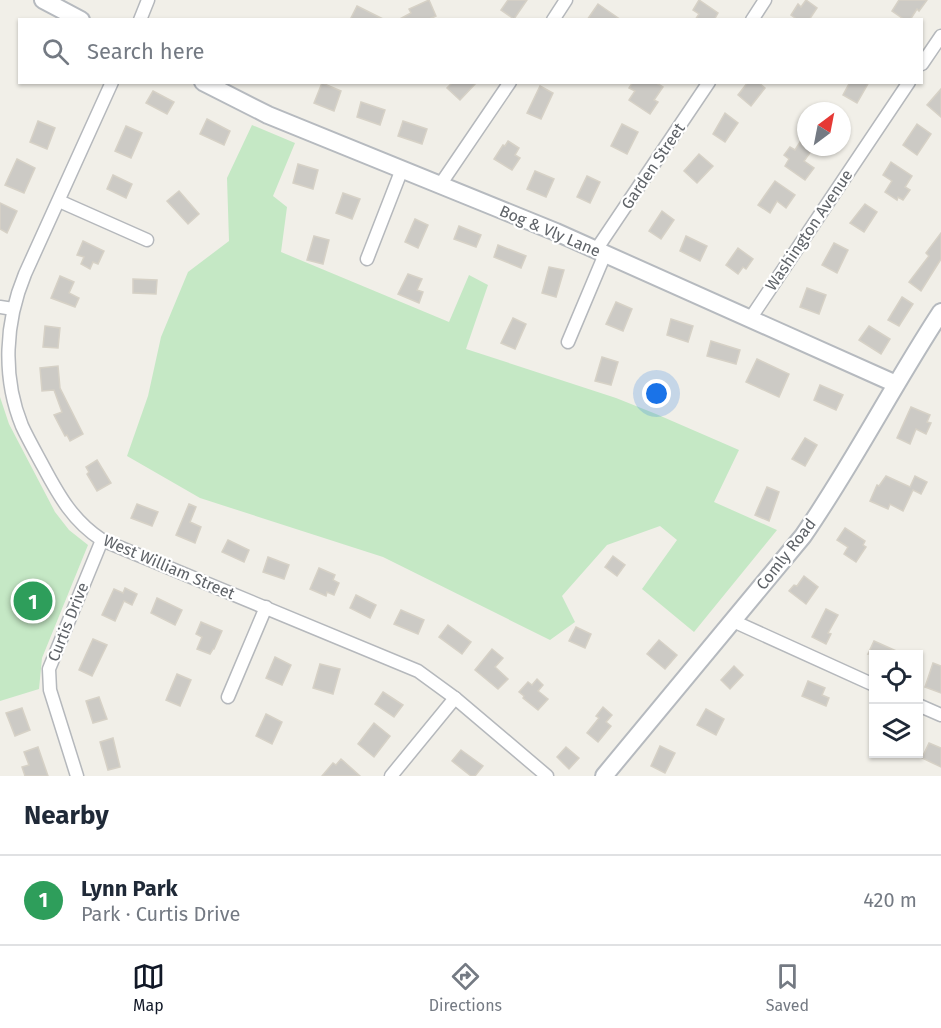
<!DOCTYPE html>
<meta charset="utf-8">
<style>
:root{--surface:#fff;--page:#f6f6f7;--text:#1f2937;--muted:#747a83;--line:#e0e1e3;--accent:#111827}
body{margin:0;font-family:"Fira Sans",sans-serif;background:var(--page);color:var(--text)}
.controls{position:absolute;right:18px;bottom:18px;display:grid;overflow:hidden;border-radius:0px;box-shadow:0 2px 4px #0004}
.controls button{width:54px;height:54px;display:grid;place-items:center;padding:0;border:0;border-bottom:2px solid var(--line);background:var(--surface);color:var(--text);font:30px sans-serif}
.compass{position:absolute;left:797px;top:102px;width:54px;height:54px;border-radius:50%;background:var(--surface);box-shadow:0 2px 4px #0004;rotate:32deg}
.you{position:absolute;left:657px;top:394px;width:21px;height:21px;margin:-15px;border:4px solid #fff;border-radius:50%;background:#1a73e8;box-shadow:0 0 0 9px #1a73e833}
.badge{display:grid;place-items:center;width:39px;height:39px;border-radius:50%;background:var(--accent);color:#fff;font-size:20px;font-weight:700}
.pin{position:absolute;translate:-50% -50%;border:3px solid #fff;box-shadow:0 2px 6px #0006}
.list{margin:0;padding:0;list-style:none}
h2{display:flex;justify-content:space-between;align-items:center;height:78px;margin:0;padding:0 24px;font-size:26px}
h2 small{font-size:20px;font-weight:400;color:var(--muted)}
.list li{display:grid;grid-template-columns:39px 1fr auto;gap:18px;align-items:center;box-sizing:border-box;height:90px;padding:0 24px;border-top:2px solid var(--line)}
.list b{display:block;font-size:22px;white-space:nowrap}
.list p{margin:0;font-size:20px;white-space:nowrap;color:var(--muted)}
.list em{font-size:20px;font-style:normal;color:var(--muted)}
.icon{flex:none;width:33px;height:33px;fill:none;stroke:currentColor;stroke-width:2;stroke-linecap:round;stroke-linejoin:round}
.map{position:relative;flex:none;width:941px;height:776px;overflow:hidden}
.search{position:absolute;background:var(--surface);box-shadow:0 2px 4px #0004;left:18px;right:18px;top:18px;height:66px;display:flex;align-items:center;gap:15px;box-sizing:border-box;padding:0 21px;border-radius:0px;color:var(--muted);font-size:22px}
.sheet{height:168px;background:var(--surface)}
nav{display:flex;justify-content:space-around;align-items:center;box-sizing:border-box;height:84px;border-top:2px solid var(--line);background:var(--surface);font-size:16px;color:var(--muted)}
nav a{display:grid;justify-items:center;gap:3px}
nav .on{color:var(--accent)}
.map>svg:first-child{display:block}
.green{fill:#c5e8c5}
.building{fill:#cccac5;stroke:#d6d1c6;stroke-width:1.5}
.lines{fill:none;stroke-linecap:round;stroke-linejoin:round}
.street-casing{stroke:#b5b8bc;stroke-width:15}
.secondary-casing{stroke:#b6babf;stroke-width:20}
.street{stroke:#fff;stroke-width:12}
.secondary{stroke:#fff;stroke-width:16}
.labels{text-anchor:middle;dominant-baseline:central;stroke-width:4.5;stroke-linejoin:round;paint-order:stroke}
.street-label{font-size:16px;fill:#5f6368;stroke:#fff}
</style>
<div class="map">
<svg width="941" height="776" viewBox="0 0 941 776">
<rect width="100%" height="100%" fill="#f1efe8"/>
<g class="green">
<polygon points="252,125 295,143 273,196 287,207 281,252 449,322 469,275 488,285 466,349 616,398 656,414 739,450 714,502 777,530 694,632 642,589 677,540 660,526 607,545 562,596 575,622 550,640 383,557 200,498 127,456 148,396 161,337 188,272 229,241 227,178"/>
<polygon points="0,397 9,424 55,512 69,530 88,545 42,658 39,689 0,701"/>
</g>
<g class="building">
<polygon points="429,0 436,16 427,20 398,20 411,13 409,9"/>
<polygon points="508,0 527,0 514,19 501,10"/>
<polygon points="699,0 718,13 714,20 695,20 699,14 693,10"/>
<polygon points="806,0 817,8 809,20 798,20 791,15 798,4 801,7"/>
<polygon points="899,0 927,0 919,11 917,9 910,20 905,20 892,11"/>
<polygon points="598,4 621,20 587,20"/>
<polygon points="357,6 385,20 350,20"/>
<polygon points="453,82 477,82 460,100 447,88"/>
<polygon points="633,82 655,82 663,87 654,100 658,102 650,114 629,100 635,91 629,88"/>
<polygon points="748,82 758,82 765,88 751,106 738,95"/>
<polygon points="850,82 869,82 857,103 843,95"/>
<polygon points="322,83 341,91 334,111 314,103"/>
<polygon points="540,86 553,93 541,119 527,113"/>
<polygon points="941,89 941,117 927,105"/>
<polygon points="153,91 174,102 167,114 146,103"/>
<polygon points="361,102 385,110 380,125 357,117"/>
<polygon points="725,113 738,123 725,142 713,134"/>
<polygon points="207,119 230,131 224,145 200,134"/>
<polygon points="38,121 55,128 47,149 30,142"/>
<polygon points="403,121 427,129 422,144 398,136"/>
<polygon points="622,124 638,132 627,154 611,146"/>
<polygon points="917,124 931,134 917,155 903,145"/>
<polygon points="126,126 142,133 131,158 115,151"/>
<polygon points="508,141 519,148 515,155 520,158 512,170 494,159 503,145 505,146"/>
<polygon points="800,142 812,150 804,161 814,168 805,180 785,166 789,159 784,155 790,147 795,150"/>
<polygon points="699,154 713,166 697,183 684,171"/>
<polygon points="17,159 35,168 24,193 5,185"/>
<polygon points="891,162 912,176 905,187 910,190 903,200 898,197 897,200 885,192 892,181 883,175"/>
<polygon points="298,164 318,170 313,189 293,183"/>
<polygon points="535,171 554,179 546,197 527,189"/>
<polygon points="113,175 132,184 126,198 107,189"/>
<polygon points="587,176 600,182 590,203 577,197"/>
<polygon points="775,181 795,195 786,208 777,201 770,213 758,205"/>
<polygon points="179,191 199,214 188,224 167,201"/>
<polygon points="343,193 360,199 352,219 336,213"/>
<polygon points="0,203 17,211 7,233 0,229"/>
<polygon points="865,204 877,212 864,232 850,223"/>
<polygon points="662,211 674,220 661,239 649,231"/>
<polygon points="415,219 428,225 418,248 405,242"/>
<polygon points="459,226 481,235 476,247 454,239"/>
<polygon points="941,233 941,259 921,291 909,282 929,256 926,253"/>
<polygon points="314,236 329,240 323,264 307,260"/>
<polygon points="686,236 707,246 700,261 680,251"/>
<polygon points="83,241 104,251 98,264 93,262 90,269 81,264 84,257 77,255"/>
<polygon points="834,243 848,250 837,273 822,265"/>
<polygon points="498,245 526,256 521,268 494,257"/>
<polygon points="738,248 753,259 746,269 743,267 738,274 726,265"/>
<polygon points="549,267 564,270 556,297 542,293"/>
<polygon points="408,274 422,279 417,290 423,292 419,303 398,294"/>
<polygon points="60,276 74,282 69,293 79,298 75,307 51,298"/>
<polygon points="133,279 157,280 156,294 133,293"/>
<polygon points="807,288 826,295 819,314 800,307"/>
<polygon points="902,297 913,304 899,326 888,320"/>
<polygon points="616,302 632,309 623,331 606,324"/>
<polygon points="513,318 526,324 515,349 501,343"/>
<polygon points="671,319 693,326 688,342 667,335"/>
<polygon points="45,326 60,328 58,348 43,347"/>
<polygon points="869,326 890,339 881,354 859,340"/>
<polygon points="711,341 740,350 736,364 707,356"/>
<polygon points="602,357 618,362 611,385 595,381"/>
<polygon points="757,359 789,374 779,397 746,382"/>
<polygon points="58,366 60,388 83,434 70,441 67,435 65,436 54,415 62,412 54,390 42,391 40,368"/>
<polygon points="820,385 843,395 836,410 814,400"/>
<polygon points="911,407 930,415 927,422 931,423 926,434 916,429 910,444 897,438"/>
<polygon points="805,438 817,445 805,466 792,459"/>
<polygon points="97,460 111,483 97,491 87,474 89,472 86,467"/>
<polygon points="886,476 910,487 915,476 927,482 921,494 913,490 903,511 890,504 888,509 870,501 877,485 879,486"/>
<polygon points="767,487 779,492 769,521 755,515"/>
<polygon points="137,504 158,512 152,526 131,518"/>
<polygon points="189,504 196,507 190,522 201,527 195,543 176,535"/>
<polygon points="845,528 865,541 863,545 866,547 856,562 844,554 848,547 837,540"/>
<polygon points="228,540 249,550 244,562 222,552"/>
<polygon points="613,556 625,565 617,576 605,567"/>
<polygon points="268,557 289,565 284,579 263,572"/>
<polygon points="319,568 335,575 333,580 339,583 334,595 327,592 326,596 310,589"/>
<polygon points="804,576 818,587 806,604 789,591 794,585 797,586"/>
<polygon points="125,588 137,594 132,605 124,601 115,621 102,615 114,589 123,593"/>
<polygon points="356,595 376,605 370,618 350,608"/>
<polygon points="157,598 182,610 175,625 151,613"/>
<polygon points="826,609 838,615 828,633 831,634 826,644 812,637"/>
<polygon points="401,610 424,620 418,634 394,624"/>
<polygon points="201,622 222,631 214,649 213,649 210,654 197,649 202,637 196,634"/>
<polygon points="448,625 471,642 462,654 439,637"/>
<polygon points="576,627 591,634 585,648 569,641"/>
<polygon points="93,639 107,645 92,676 79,670"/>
<polygon points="659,640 677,655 665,669 647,654"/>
<polygon points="874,641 903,654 868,654"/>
<polygon points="492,649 503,658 495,667 508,679 498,689 475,670"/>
<polygon points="275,657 291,665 282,685 266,678"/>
<polygon points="933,663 941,666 941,693 925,687"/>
<polygon points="320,664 340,669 333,694 313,688"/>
<polygon points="734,666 743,675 730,689 721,680"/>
<polygon points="177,674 191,680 180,706 166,700"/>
<polygon points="537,679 543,685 538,691 548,699 538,710 523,698 524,696 519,692 528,682 532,685"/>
<polygon points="808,681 825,688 822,695 829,698 826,706 802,696"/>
<polygon points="383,692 403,705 394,717 375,704"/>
<polygon points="99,697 107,719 93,723 86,701"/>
<polygon points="603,707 612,715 606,722 611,726 598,742 587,733 599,718 596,716"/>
<polygon points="22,708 30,730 15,736 6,713"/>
<polygon points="706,709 724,719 716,735 697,725"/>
<polygon points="266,714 282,722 272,744 256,736"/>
<polygon points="374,723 390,736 374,757 358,744"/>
<polygon points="113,738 120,767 108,770 100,742"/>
<polygon points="929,743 941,748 941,767 922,758"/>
<polygon points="660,746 675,753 665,773 651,766"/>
<polygon points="38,747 48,776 25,776 22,767 29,765 24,752"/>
<polygon points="566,747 579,758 569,769 557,757"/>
<polygon points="461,750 483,766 475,776 471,776 452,761"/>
<polygon points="341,759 360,776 322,776 333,763 336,765"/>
</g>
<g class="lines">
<defs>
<g id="street">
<polyline points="140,20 148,0"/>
<polyline points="553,20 566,0"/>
<polyline points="752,20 765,0"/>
<polyline points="922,64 941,36"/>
<path d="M112,82L25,274C5,322 2,377 22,426C28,439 36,453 43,466C59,496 73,521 102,540L418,671L455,698L547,776"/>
<polyline points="440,185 510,82"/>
<polyline points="59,201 147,240"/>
<polyline points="596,250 709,82"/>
<polyline points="367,259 402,169"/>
<polyline points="0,307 13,309"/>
<polyline points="750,319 909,82"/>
<polyline points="568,342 605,254"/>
<polyline points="733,621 874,685"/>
<polyline points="228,697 266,607"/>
<polyline points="918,705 941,715"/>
<polyline points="77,776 50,690 49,669 102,540"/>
<polyline points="391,776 455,698"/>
</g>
<g id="secondary">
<polyline points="43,0 81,20"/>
<polyline points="203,82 268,115 556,232 896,384"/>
<path d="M604,776L803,536C853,464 893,385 941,312"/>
</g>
</defs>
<use href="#street" class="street-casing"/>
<use href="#secondary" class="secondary-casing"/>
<use href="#street" class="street"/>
<use href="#secondary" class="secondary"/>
</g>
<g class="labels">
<g class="street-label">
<text transform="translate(653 166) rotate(-56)">Garden Street</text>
<text transform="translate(809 230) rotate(-56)">Washington Avenue</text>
<text transform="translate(550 231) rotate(23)">Bog &amp; Vly Lane</text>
<text transform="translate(786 554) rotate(-52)">Comly Road</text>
<text transform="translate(169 567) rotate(23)">West William Street</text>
<text transform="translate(68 622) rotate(-68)">Curtis Drive</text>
</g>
</g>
</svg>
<div class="controls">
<button><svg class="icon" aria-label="locate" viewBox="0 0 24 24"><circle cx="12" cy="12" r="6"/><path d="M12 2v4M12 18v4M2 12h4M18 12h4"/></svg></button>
<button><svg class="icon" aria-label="layers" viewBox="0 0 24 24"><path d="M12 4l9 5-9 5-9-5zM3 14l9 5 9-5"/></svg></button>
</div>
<svg class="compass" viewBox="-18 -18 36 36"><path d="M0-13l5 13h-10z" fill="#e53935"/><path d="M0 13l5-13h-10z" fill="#747a83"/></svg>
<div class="you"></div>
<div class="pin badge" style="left:33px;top:601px;background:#2e9e5b">1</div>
<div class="search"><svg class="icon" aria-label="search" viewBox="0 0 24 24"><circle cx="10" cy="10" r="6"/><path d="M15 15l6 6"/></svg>Search here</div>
</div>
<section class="sheet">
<h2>Nearby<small></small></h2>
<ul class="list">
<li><span class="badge" style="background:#2e9e5b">1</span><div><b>Lynn Park</b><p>Park · Curtis Drive</p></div><em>420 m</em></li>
</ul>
</section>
<nav>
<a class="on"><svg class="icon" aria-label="map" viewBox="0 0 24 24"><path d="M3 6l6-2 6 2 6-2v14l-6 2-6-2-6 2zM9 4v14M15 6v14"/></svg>Map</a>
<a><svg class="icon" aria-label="directions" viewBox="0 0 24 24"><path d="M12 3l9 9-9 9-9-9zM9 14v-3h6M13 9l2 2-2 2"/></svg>Directions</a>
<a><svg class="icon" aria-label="saved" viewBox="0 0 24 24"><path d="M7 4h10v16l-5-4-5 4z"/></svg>Saved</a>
</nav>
